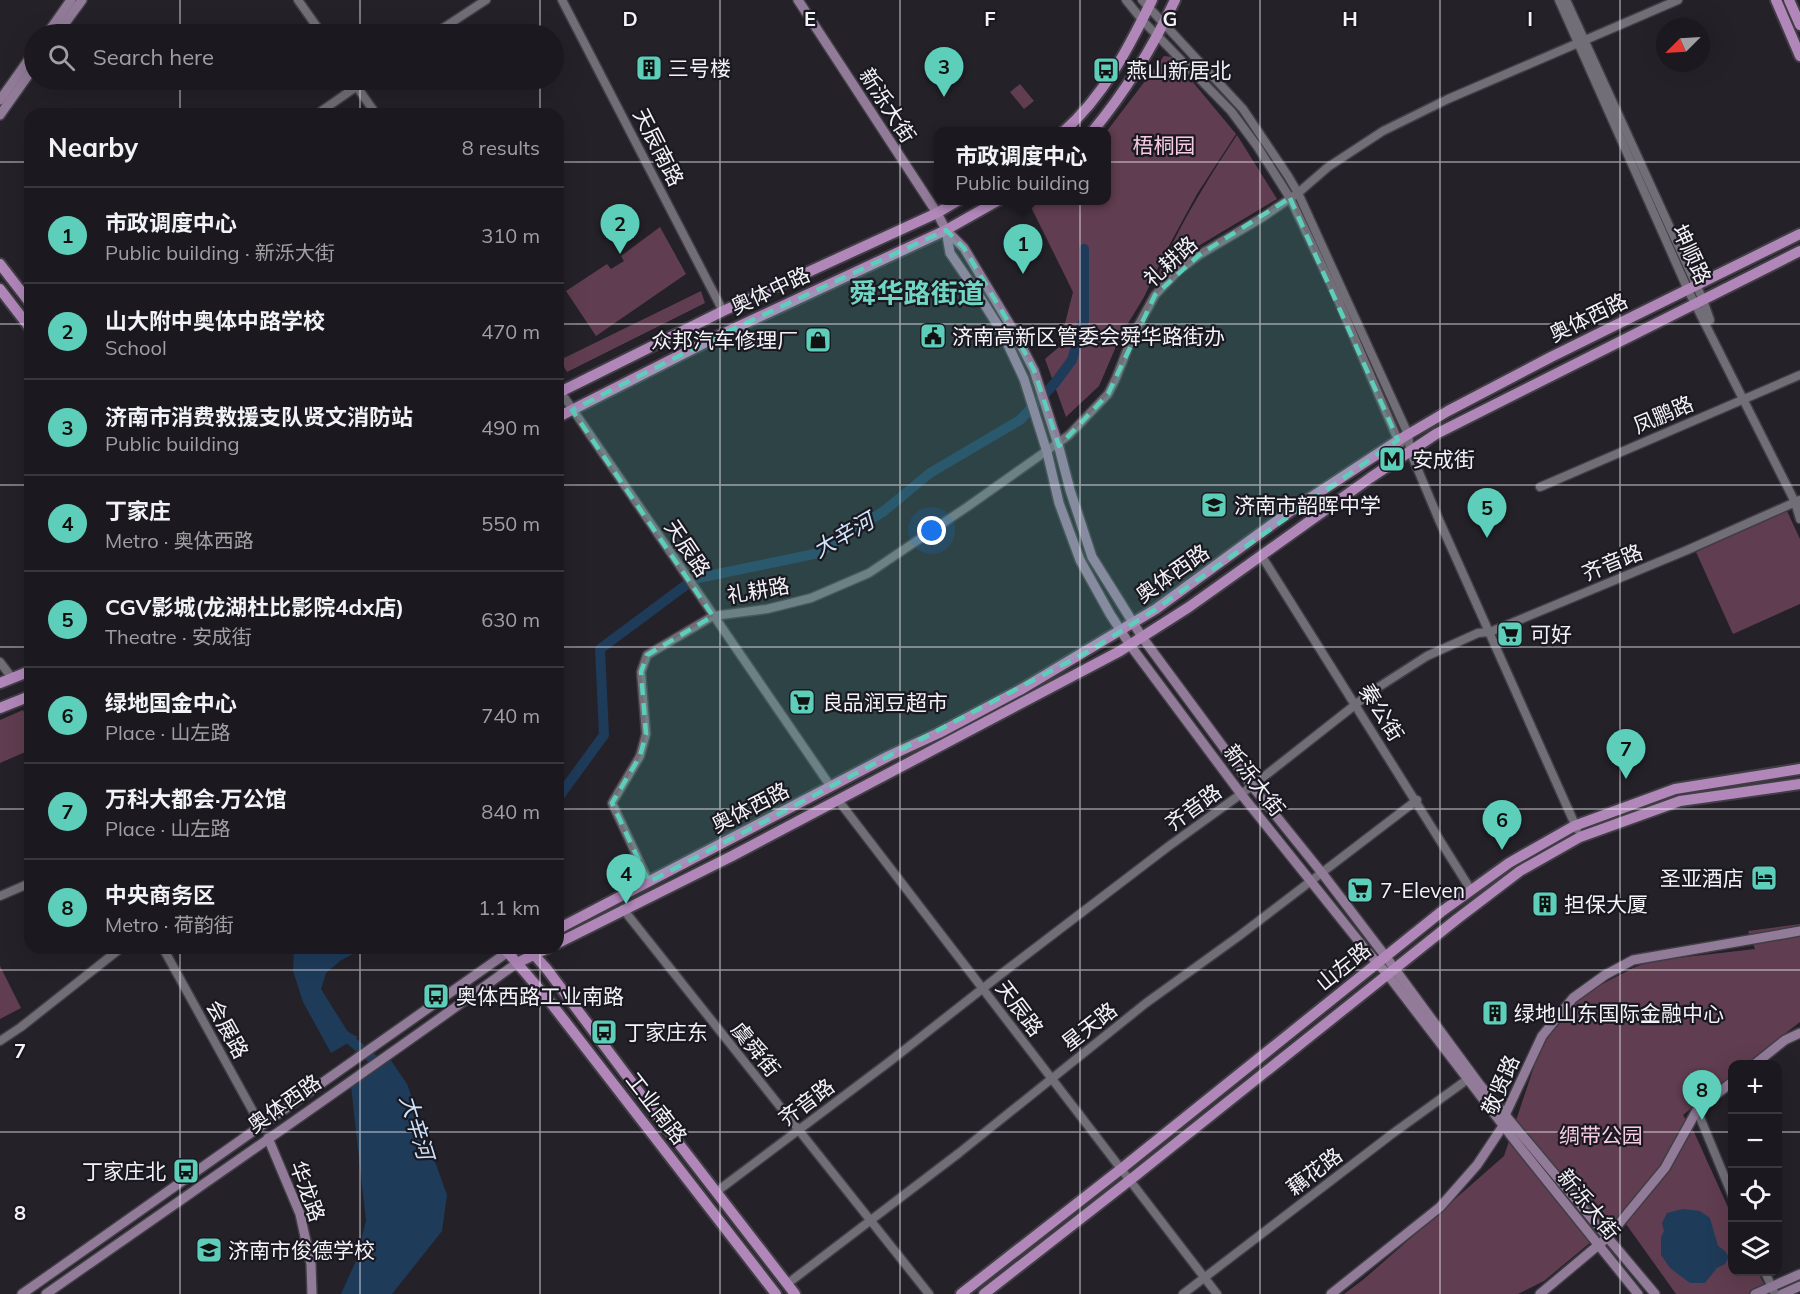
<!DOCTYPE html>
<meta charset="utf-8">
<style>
:root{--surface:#1b191f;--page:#242228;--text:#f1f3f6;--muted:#a0a0a4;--line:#39383d;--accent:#5cceba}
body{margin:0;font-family:Mulish,"Noto Sans SC",sans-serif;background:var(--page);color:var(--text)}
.controls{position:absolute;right:18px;bottom:18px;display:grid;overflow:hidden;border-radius:12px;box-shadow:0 6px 24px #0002}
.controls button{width:54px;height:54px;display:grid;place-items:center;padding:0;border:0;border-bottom:2px solid var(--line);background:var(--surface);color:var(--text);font:30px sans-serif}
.compass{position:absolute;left:1656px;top:18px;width:54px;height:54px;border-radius:50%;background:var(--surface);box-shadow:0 6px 24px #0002;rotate:246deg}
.you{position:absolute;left:932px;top:531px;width:21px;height:21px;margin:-15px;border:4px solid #fff;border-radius:50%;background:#1a73e8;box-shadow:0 0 0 9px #1a73e833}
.badge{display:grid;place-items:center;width:39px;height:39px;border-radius:50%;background:var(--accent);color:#111;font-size:20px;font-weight:700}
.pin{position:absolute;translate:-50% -50px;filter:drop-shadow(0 2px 3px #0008)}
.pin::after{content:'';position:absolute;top:32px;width:21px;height:18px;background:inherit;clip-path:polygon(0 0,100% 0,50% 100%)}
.popup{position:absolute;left:934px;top:127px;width:177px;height:78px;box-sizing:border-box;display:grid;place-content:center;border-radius:12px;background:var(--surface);filter:drop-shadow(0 2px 4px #0005);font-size:20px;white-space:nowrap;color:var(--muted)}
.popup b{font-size:22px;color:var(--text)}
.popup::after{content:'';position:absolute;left:50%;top:100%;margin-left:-12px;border:12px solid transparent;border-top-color:var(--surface)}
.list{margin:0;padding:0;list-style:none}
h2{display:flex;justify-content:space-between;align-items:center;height:78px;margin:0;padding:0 24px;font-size:26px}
h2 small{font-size:20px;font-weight:400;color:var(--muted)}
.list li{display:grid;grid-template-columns:39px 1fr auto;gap:18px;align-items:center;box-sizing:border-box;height:96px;padding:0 24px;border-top:2px solid var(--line)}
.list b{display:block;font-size:22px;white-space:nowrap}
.list p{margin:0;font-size:20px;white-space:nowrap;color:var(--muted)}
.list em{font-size:20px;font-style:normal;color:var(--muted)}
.icon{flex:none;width:33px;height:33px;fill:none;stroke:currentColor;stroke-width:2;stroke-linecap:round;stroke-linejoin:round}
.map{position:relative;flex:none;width:1800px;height:1294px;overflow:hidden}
.search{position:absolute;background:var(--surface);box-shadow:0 6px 24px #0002;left:24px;top:24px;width:540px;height:66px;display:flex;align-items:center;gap:15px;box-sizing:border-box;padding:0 21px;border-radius:33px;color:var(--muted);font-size:22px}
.panel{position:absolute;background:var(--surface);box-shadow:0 6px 24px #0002;left:24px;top:108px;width:540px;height:846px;border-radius:18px}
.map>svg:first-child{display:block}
.green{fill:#603d50}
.water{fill:#1e3b59}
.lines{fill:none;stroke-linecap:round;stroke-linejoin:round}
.river{stroke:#1e3b59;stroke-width:10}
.tertiary-casing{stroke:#403e44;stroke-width:11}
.secondary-casing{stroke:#403e44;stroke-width:12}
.primary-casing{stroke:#403e44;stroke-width:14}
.tertiary{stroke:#716e78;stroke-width:8}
.secondary{stroke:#917b99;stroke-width:9}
.primary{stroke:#b187ba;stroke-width:10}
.marked{fill:#5cceba;fill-opacity:0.2;stroke:#5cceba;stroke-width:4.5;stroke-dasharray:12 8;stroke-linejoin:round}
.grid{fill:none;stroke:#f3f2f7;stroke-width:1.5;stroke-opacity:0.55}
.labels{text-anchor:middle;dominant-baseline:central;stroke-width:4.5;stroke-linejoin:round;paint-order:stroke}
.poi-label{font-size:21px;fill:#f3f2f7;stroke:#1a1820;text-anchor:start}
.street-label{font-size:21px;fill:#f3f2f7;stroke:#1a1820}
.park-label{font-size:21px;fill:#f7cce2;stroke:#1a1820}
.water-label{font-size:22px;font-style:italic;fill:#cfe4fa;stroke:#1a1820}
.district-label{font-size:27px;font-weight:bold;fill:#71d7c4;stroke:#1a1820}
.grid-label{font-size:20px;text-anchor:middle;font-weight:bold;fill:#f3f2f7;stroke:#1a1820;stroke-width:4.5;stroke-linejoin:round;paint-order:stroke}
</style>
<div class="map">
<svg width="1800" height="1294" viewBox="0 0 1800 1294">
<rect width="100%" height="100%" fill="#242129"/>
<g class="green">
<polygon points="1164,56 1172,57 1236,134 1197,194 1165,253 1144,297 1121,335 1099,386 1066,417 1045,359 1059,347 1073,292 1028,201 1107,200 1107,131"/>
<polygon points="1020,84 1034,101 1024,109 1010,92"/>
<path d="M1237,135L1277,199L1190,251L1154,284C1176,231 1205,183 1237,135Z"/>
<polygon points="660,227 686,274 596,336 566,291 607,264 611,269 624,261 621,256"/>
<polygon points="701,291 705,303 567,372 560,360"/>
<polygon points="1787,511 1800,539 1800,604 1733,634 1696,552"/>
<polygon points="23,710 30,722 30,750 0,763 0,720"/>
<polygon points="1800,924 1800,1022 1746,1064 1732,1064 1732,1075 1683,1115 1694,1132 1732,1216 1732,1272 1758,1272 1769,1294 1676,1294 1621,1217 1544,1281 1518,1294 1344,1294 1364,1279 1504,1156 1547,1028 1587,992 1633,968 1651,961 1755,949 1748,931"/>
<polygon points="0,966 21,1008 0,1019"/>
</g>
<g class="water">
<polygon points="294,948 364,948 340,961 326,973 321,989 348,1032 358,1037 331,1053 303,1002 293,971"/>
<polygon points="390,1059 407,1084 447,1195 442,1231 392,1294 341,1294 355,1263 366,1221 351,1086"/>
<polygon points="1683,1209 1700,1211 1710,1218 1718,1246 1725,1251 1729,1257 1725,1264 1717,1268 1705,1283 1690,1283 1670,1268 1661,1255 1661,1237 1664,1231 1662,1223 1667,1213"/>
</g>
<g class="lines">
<g class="river">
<polyline points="558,798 604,735 600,649 694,579 819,553 884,511 930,473 1020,420 1055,383 1072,360 1084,320 1084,249"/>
<polyline points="340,1031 383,1068"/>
</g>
<defs>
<g id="tertiary">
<polyline points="298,0 322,34"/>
<polyline points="562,0 723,311"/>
<polyline points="1126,0 1143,21 1231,111 1257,146 1290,198 1337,297 1398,440 1401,443"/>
<polyline points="1142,0 1243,109 1288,176 1298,193 1408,434 1410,451 1439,520 1577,829"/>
<polyline points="1559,0 1688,290 1795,502 1800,519"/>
<polyline points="1566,0 1703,300 1710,320"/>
<polyline points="434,34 486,0"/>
<polyline points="352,80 376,114"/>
<polyline points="317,114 366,80"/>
<polyline points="558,388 831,787"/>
<polyline points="1540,487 1800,375"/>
<polyline points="1261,555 1471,890"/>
<polyline points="0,662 12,678"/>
<polyline points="838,800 1217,1294"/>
<polyline points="649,882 612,803 640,756 646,734 641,672 647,655 713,616 767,609 811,598 869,573 967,507 1069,435 1108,394 1116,378 1133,335 1155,295 1179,270 1199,255 1263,217 1298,193 1328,167 1383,131 1448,99 1678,0"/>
<polyline points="0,896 30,883"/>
<polyline points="623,909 929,1294"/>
<polyline points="163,948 261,1126"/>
<polyline points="0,1041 21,1027 121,948"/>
<polyline points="1697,1110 1732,1195"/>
<polyline points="716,1192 889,1062 1005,971 1169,846 1252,786 1374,690 1427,656 1478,633 1490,632 1685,551 1800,500"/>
<polyline points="1765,1272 1775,1294"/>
<polyline points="787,1284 959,1153 1146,1003 1239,936 1417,800"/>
<polyline points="1183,1294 1392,1134 1468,1079"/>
</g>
<g id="secondary">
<polyline points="798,0 937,213 946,230 964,248 1012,328 1034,370 1058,444 1070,490 1092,557 1142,637 1252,786 1322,873 1386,957 1480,1085 1655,1294"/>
<polyline points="47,34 71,0"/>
<polyline points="57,34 82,0"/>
<polyline points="0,100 34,52"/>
<polyline points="0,115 34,67"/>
<polyline points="946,230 950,253 976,291 1002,332 1024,379 1047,452 1059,503 1080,560 1110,614 1130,645 1241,794 1365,949 1388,975 1519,1146 1638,1294"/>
<polyline points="1755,1064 1785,1040 1800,1033"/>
<polyline points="268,1138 300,1214 311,1264 312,1294"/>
<polyline points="22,1294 508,952"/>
<path d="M46,1294C203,1184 361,1076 517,963"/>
<polyline points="1331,1294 1440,1207 1477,1165 1503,1126 1505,1115 1542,1036 1573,998 1605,975 1633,960 1800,931"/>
<polyline points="1540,1294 1608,1237 1665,1168 1697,1110 1732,1082"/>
<polyline points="1755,1294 1800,1274"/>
<polyline points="1782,1294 1800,1286"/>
</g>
<g id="primary">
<polyline points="1776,0 1800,56"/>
<polyline points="1789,0 1800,25"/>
<path d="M1063,132C1104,96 1129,47 1152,0"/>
<path d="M1092,132C1126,91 1153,47 1175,0"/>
<polyline points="0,264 30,303"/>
<polyline points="0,289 30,328"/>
<polyline points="558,393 723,311 937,213 959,200"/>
<polyline points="558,417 720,335 946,230 999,200"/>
<polyline points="0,683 30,671"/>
<polyline points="0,708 30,696"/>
<polyline points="558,929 889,756 939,733 1022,689 1156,609 1292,510 1402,438 1448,411 1551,357 1800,234"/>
<polyline points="558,943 732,856 1120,651 1189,607 1370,478 1436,434 1800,251"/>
<polyline points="504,948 547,998 776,1294"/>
<polyline points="528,948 546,968 639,1092 795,1294"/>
<polyline points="508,952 520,948"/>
<polyline points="517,963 548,948"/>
<polyline points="961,1294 1121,1169 1441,912 1509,863 1574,826 1675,789 1800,769"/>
<polyline points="984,1294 1130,1180 1457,919 1520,871 1580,837 1680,801 1800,784"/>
</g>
</defs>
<use href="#tertiary" class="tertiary-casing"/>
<use href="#secondary" class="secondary-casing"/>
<use href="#primary" class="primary-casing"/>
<use href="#tertiary" class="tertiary"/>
<use href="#secondary" class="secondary"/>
<use href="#primary" class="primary"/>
</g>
<path class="marked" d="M1290,198L1398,440L1156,609L1091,650L649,882L612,803L640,756L646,734L641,672L647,655L713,616L572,410L720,335L946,230L964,248L1012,328L1034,370L1059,446L1108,394L1155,295L1199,255Z"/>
<path class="grid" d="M180,0V34M360,0V34M540,0V34M720,0V1294M900,0V1294M1080,0V1294M1260,0V1294M1440,0V1294M1620,0V1294M180,80V114M360,80V114M540,80V114M0,162H30M558,162H1800M0,324H30M558,324H1800M0,485H30M558,485H1800M0,647H30M558,647H1800M0,809H30M558,809H1800M180,948V1294M360,948V1294M540,948V1294M0,970H1800M0,1132H1732M1778,1132H1800"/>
<defs>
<symbol id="building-square" viewBox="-11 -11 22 22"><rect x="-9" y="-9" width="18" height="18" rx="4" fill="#5cceba" stroke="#1a1820"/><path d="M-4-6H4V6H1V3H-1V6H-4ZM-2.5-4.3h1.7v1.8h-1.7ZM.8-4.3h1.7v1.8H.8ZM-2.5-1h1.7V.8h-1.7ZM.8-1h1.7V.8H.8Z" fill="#111"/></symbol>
<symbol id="bus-square" viewBox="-11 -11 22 22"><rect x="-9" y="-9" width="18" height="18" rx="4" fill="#5cceba" stroke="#1a1820"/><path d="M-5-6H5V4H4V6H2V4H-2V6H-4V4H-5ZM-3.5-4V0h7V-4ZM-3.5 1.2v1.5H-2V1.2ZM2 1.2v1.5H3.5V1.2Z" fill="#111"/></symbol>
<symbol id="civic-square" viewBox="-11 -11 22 22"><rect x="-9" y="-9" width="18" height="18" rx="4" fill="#5cceba" stroke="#1a1820"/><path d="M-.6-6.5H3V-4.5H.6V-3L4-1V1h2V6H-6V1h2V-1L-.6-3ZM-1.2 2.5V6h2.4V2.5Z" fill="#111"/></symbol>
<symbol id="shop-square" viewBox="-11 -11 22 22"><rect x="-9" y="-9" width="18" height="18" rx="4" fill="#5cceba" stroke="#1a1820"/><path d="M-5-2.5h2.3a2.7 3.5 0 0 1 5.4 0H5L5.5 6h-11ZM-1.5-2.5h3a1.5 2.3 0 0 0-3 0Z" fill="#111"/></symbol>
<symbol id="metro-square" viewBox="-11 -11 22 22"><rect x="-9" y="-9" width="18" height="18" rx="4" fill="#5cceba" stroke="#1a1820"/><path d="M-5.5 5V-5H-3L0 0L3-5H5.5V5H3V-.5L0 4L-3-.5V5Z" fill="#111"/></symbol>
<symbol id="school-square" viewBox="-11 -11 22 22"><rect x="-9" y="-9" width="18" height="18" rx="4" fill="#5cceba" stroke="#1a1820"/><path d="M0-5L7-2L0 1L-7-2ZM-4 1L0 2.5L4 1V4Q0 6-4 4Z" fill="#111"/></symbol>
<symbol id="supermarket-square" viewBox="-11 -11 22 22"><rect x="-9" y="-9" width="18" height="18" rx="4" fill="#5cceba" stroke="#1a1820"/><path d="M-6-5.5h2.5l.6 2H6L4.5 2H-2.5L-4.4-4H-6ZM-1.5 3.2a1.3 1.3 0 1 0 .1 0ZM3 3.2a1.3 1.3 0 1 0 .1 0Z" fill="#111"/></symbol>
<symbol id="hotel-square" viewBox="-11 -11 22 22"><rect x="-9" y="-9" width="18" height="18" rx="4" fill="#5cceba" stroke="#1a1820"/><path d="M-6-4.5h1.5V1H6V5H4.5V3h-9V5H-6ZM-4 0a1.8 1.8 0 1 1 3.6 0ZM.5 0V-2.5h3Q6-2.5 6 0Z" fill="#111"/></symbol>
</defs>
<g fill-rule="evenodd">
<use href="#building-square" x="634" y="53" width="30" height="30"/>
<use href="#bus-square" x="1091" y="55" width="30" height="30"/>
<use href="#civic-square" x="918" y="321" width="30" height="30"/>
<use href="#shop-square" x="803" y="325" width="30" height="30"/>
<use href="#metro-square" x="1377" y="444" width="30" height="30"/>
<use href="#school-square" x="1199" y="490" width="30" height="30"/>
<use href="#supermarket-square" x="1495" y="619" width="30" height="30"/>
<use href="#supermarket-square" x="787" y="687" width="30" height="30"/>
<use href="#hotel-square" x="1749" y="863" width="30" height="30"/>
<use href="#supermarket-square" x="1345" y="875" width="30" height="30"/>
<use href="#building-square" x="1530" y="889" width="30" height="30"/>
<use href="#bus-square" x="421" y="981" width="30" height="30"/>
<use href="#building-square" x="1480" y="998" width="30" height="30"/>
<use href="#bus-square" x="589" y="1017" width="30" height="30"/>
<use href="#bus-square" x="171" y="1156" width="30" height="30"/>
<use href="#school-square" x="194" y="1235" width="30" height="30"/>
</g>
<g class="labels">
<g class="poi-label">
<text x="668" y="68">三号楼</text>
<text x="1126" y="70">燕山新居北</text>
<text x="952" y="336">济南高新区管委会舜华路街办</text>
<text x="798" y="340" text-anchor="end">众邦汽车修理厂</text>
<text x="1412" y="459">安成街</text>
<text x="1234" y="505">济南市韶晖中学</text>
<text x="1530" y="634">可好</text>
<text x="822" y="702">良品润豆超市</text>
<text x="1744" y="878" text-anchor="end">圣亚酒店</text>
<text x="1380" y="890">7-Eleven</text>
<text x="1564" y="904">担保大厦</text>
<text x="456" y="996">奥体西路工业南路</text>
<text x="1514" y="1013">绿地山东国际金融中心</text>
<text x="624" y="1032">丁家庄东</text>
<text x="166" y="1171" text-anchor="end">丁家庄北</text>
<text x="228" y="1250">济南市俊德学校</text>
</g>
<g class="street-label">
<text transform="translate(888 105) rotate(57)">新泺大街</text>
<text transform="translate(659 147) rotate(63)">天辰南路</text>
<text transform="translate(1692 254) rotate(65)">坤顺路</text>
<text transform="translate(1170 261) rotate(-42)">礼耕路</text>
<text transform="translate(770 290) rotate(-25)">奥体中路</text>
<text transform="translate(1588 317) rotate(-26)">奥体西路</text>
<text transform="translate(1663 414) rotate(-23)">凤鹏路</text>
<text transform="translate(688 548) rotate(56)">天辰路</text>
<text transform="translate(1612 562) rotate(-22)">齐音路</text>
<text transform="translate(1172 573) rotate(-35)">奥体西路</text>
<text transform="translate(758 590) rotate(-10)">礼耕路</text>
<text transform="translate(1382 712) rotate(58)">秦公街</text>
<text transform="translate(1255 780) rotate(52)">新泺大街</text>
<text transform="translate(750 807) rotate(-27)">奥体西路</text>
<text transform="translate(1193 807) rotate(-36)">齐音路</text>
<text transform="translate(1343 966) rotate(-39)">山左路</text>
<text transform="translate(1020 1008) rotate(53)">天辰路</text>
<text transform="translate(1089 1026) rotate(-38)">星天路</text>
<text transform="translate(228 1029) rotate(61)">会展路</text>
<text transform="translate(756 1049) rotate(51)">虞舜街</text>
<text transform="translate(1500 1085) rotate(-67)">敬贤路</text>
<text transform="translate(806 1102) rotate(-37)">齐音路</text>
<text transform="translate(284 1103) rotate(-35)">奥体西路</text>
<text transform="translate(657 1108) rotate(52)">工业南路</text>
<text transform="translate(1314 1171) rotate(-37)">藕花路</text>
<text transform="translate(308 1191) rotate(70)">华龙路</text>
<text transform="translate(1589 1204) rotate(51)">新泺大街</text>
</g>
<g class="park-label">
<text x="1164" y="145">梧桐园</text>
<text x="1601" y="1135">绸带公园</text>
</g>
<g class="water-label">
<text transform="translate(843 535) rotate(-30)">大辛河</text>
<text transform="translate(417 1127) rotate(73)">大辛河</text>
</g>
<g class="district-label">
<text x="917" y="293">舜华路街道</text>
</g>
</g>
<g class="grid-label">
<text x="630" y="26">D</text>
<text x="810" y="26">E</text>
<text x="990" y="26">F</text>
<text x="1170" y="26">G</text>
<text x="1350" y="26">H</text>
<text x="1530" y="26">I</text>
<text x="20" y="1058">7</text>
<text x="20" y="1220">8</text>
</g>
</svg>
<div class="controls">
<button>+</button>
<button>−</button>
<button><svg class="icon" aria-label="locate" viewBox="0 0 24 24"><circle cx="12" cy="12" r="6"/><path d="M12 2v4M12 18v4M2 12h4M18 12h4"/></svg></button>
<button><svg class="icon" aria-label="layers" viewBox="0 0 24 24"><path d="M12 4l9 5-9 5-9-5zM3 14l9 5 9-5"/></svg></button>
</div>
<svg class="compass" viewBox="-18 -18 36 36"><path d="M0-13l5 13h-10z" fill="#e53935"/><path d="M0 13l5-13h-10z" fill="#a0a0a4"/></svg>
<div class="you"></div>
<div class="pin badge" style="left:1023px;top:274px">1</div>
<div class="popup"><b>市政调度中心</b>Public building</div>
<div class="pin badge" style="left:620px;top:254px">2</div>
<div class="pin badge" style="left:944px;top:97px">3</div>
<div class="pin badge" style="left:626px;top:904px">4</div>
<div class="pin badge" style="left:1487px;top:538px">5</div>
<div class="pin badge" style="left:1502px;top:850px">6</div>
<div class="pin badge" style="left:1626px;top:779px">7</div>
<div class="pin badge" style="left:1702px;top:1120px">8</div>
<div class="search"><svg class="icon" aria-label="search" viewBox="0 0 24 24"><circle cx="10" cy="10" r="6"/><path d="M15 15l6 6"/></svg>Search here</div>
<section class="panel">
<h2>Nearby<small>8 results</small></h2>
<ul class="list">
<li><span class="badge">1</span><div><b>市政调度中心</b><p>Public building · 新泺大街</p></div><em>310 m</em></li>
<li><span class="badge">2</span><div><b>山大附中奥体中路学校</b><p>School</p></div><em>470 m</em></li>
<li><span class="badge">3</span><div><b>济南市消费救援支队贤文消防站</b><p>Public building</p></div><em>490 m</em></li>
<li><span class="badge">4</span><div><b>丁家庄</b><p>Metro · 奥体西路</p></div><em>550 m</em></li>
<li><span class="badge">5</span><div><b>CGV影城(龙湖杜比影院4dx店)</b><p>Theatre · 安成街</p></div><em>630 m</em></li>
<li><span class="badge">6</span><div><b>绿地国金中心</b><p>Place · 山左路</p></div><em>740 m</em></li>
<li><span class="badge">7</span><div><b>万科大都会·万公馆</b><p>Place · 山左路</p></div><em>840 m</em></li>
<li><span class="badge">8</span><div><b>中央商务区</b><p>Metro · 荷韵街</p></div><em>1.1 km</em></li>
</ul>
</section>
</div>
